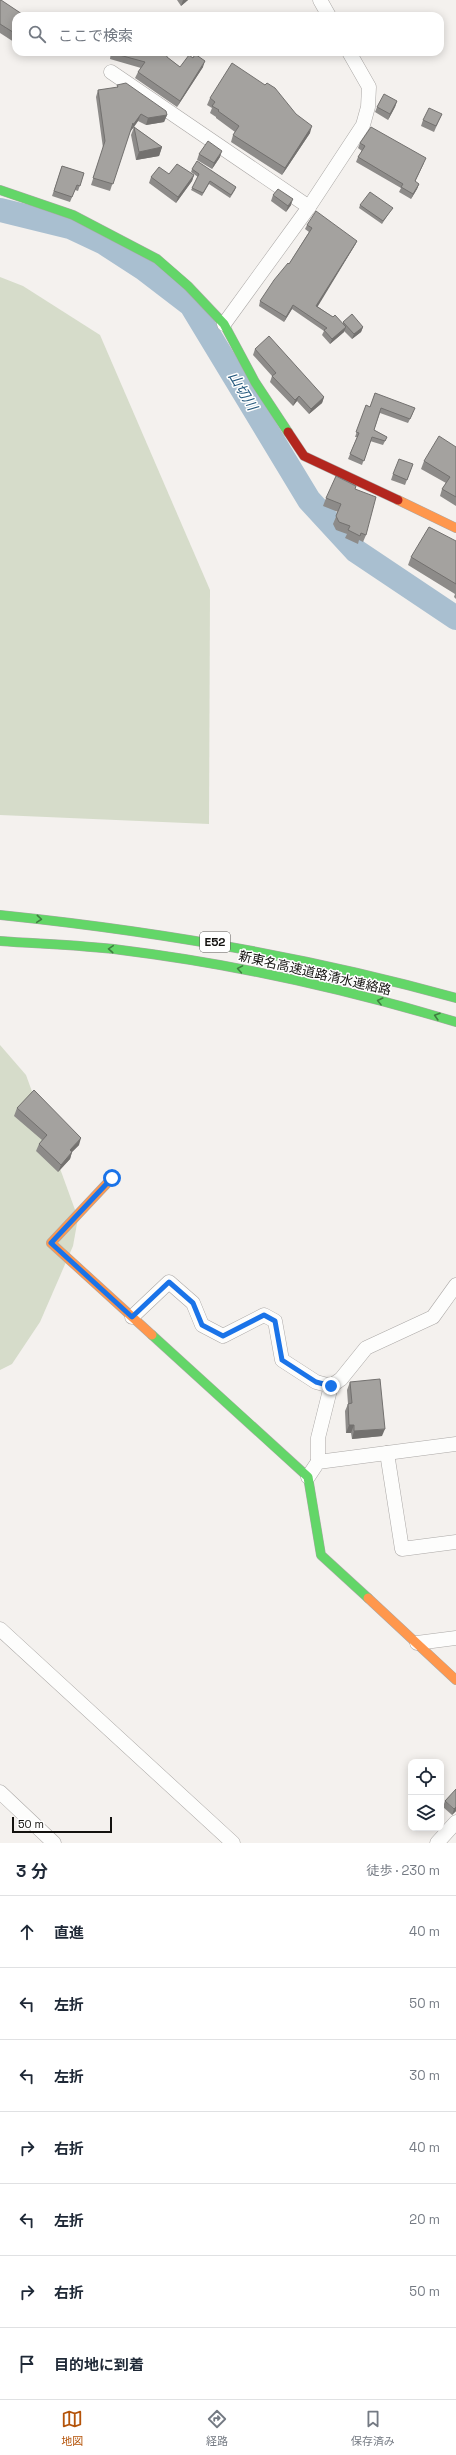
<!DOCTYPE html>
<html lang="ja">
<meta charset="utf-8">
<style>
:root{--surface:#fff;--page:#f2f2f3;--text:#1f2937;--muted:#747a83;--line:#e0e1e3;--accent:#b45309}
body{margin:0;font-family:"Space Grotesk","Noto Sans JP",sans-serif;background:var(--page);color:var(--text)}
.controls{position:absolute;right:12px;bottom:12px;display:grid;overflow:hidden;border-radius:8px;box-shadow:0 2px 10px #0003}
.controls button{width:36px;height:36px;display:grid;place-items:center;padding:0;border:0;border-bottom:1px solid var(--line);background:var(--surface);color:var(--text);font:20px sans-serif}
.scale{position:absolute;left:12px;bottom:10px;width:100px;box-sizing:border-box;padding-left:4px;border:2px solid #13120f;border-top:0;font-size:11px;line-height:14px;white-space:nowrap;color:#13120f;-webkit-text-stroke:3px #fff;paint-order:stroke}
.stop{position:absolute;width:12px;height:12px;margin:-9px;border:3px solid #1a73e8;border-radius:50%;background:#fff}
.stop.end{background:#1a73e8;border-color:#fff;box-shadow:0 1px 4px #0008}
.list{margin:0;padding:0;list-style:none}
h2{display:flex;justify-content:space-between;align-items:center;height:52px;margin:0;padding:0 16px;font-size:17px}
h2 small{font-size:13px;font-weight:400;color:var(--muted)}
.list li{display:grid;grid-template-columns:26px 1fr auto;gap:12px;align-items:center;box-sizing:border-box;height:72px;padding:0 16px;border-top:1px solid var(--line)}
.list b{display:block;font-size:15px;white-space:nowrap}
.list em{font-size:13px;font-style:normal;color:var(--muted)}
.icon{flex:none;width:22px;height:22px;fill:none;stroke:currentColor;stroke-width:2;stroke-linecap:round;stroke-linejoin:round}
.map{position:relative;flex:none;width:456px;height:1843px;overflow:hidden}
.search{position:absolute;background:var(--surface);box-shadow:0 2px 10px #0003;left:12px;right:12px;top:12px;height:44px;display:flex;align-items:center;gap:10px;box-sizing:border-box;padding:0 14px;border-radius:12px;color:var(--muted);font-size:15px}
.sheet{height:556px;background:var(--surface)}
nav{display:flex;justify-content:space-around;align-items:center;box-sizing:border-box;height:56px;border-top:1px solid var(--line);background:var(--surface);font-size:11px;color:var(--muted)}
nav a{display:grid;justify-items:center;gap:2px}
nav .on{color:var(--accent)}
.map>svg:first-child{display:block}
.green{fill:#d6dcca}
.lines{fill:none;stroke-linecap:round;stroke-linejoin:round}
.river{stroke:#a9bfd0;stroke-width:24}
.street-casing{stroke:#aba8a6;stroke-width:15}
.fast-casing{stroke:#aba8a6;stroke-width:10}
.slow-casing{stroke:#aba8a6;stroke-width:10}
.jam-casing{stroke:#aba8a6;stroke-width:10}
.street{stroke:#fdfdfc;stroke-width:14}
.fast{stroke:#63d668;stroke-width:9}
.slow{stroke:#ff974d;stroke-width:9}
.jam{stroke:#b3261e;stroke-width:9}
.wall{fill:#8d8b89}
.shaded-wall{fill:#73716f}
.building{fill:#a4a29f;stroke:#73716f}
.oneway{stroke:#3f7e40}
.route{stroke:#1a73e8;stroke-width:5}
.labels{text-anchor:middle;dominant-baseline:central;stroke-width:3;stroke-linejoin:round;paint-order:stroke}
.shield{fill:#fff;stroke:#5a5957;stroke-width:1}
.shield-label{font-size:12px;font-weight:bold;fill:#13120f}
.street-label{font-size:13px;fill:#13120f;stroke:#fff}
.water-label{font-size:14px;font-style:italic;fill:#23577c;stroke:#fff}
</style>
<div class="map">
<svg width="456" height="1843" viewBox="0 0 456 1843">
<rect width="100%" height="100%" fill="#f4f1ee"/>
<g class="green">
<polygon points="0,277 23,286 100,335 210,590 209,824 0,815"/>
<polygon points="0,1045 26,1075 78,1218 73,1246 40,1322 12,1364 0,1370"/>
</g>
<g class="lines">
<polyline class="river" points="0,210 70,227 104,243 144,269 191,305 309,500 356,551 456,618"/>
<defs>
<g id="street">
<polyline points="320,0 329,16"/>
<polyline points="111,72 309,207"/>
<polyline points="224,324 309,207 363,125 368,107 369,87 349,52"/>
<polyline points="132,1317 169,1282 193,1303 202,1325 223,1336 264,1315 275,1321 282,1360 316,1382 331,1386 341,1379 366,1348 433,1317 456,1285"/>
<polyline points="387,1453 402,1549 456,1542"/>
<polyline points="318,1462 318,1438 331,1386"/>
<polyline points="308,1477 318,1462 456,1444"/>
<polyline points="0,1629 233,1843"/>
<polyline points="417,1643 456,1638"/>
<polyline points="0,1792 54,1843"/>
<polyline points="437,1843 456,1822"/>
</g>
<g id="fast">
<polyline points="0,190 73,215 157,259 188,286 224,324 255,382 288,432"/>
<path d="M0,915C155,931 306,956 456,998"/>
<path d="M0,941C40,944 81,945 121,950C235,964 346,989 456,1022"/>
<polyline points="152,1335 308,1477 321,1555 368,1598"/>
</g>
<g id="slow">
<polyline points="398,500 456,528"/>
<polyline points="112,1178 51,1243 152,1335"/>
<polyline points="368,1598 456,1680"/>
</g>
<polyline id="jam" points="288,432 304,456 398,500"/>
</defs>
<use href="#street" class="street-casing"/>
<use href="#fast" class="fast-casing"/>
<use href="#slow" class="slow-casing"/>
<use href="#jam" class="jam-casing"/>
<use href="#street" class="street"/>
<use href="#fast" class="fast"/>
<use href="#slow" class="slow"/>
<use href="#jam" class="jam"/>
</g>
<g class="wall">
<polygon points="0,0 16,16 16,39 14,42 0,33"/>
<polygon points="177,0 188,0 181,6"/>
<polygon points="111,52 141,52 140,55 167,57 180,67 203,67 177,107 135,78 138,72 141,68 110,59"/>
<polygon points="117,85 167,115 164,122 146,125 138,121 134,127 162,147 159,156 136,160 131,135 134,127 130,132 130,131 110,191 91,185 103,148 96,97 98,90 117,88"/>
<polygon points="210,98 310,133 282,175 231,142 233,135 235,132 216,118 216,117 210,113 212,108 207,105"/>
<polygon points="397,101 395,107 388,120 375,112 377,107"/>
<polygon points="442,114 434,132 421,126 423,120"/>
<polygon points="360,143 424,163 415,182 419,184 417,189 411,199 399,192 401,188 356,162 358,157 362,151 358,148"/>
<polygon points="199,154 220,157 212,169 197,160"/>
<polygon points="62,166 84,173 78,191 75,190 70,202 52,196"/>
<polygon points="192,169 236,187 235,190 230,198 209,184 202,196 191,190 198,177 191,172"/>
<polygon points="169,174 194,175 192,181 176,203 149,183 151,177"/>
<polygon points="273,195 291,205 286,212 271,201"/>
<polygon points="360,205 393,208 391,210 382,224 359,208"/>
<polygon points="307,225 357,241 355,245 317,306 343,324 343,322 363,327 361,332 352,339 344,331 344,332 330,344 322,335 324,331 292,309 284,322 259,306 260,301 289,264 309,232 305,229"/>
<polygon points="255,349 324,397 322,403 309,414 297,401 293,406 270,382 272,376 253,355"/>
<polygon points="375,393 413,413 408,423 380,413 374,430 387,437 383,445 370,441 362,465 348,459 357,437 355,437 366,405 370,407"/>
<polygon points="456,447 456,506 440,496 442,489 446,483 421,469 424,461"/>
<polygon points="413,464 405,485 391,480 393,474"/>
<polygon points="355,489 366,535 363,542 359,540 358,544 345,538 347,534 336,530 333,524 338,512 323,506 326,498"/>
<polygon points="456,541 456,599 454,597 455,594 408,565 411,557"/>
<polygon points="17,1108 79,1145 72,1152 70,1159 58,1172 36,1151 39,1144 42,1140 14,1116"/>
<polygon points="350,1382 382,1436 352,1439 351,1433 346,1433 345,1411 348,1404 347,1390"/>
<polygon points="445,1801 456,1811 452,1815 443,1807"/>
</g>
<g class="shaded-wall">
<polygon points="183,0 188,0 181,6"/>
<polygon points="205,61 203,67 177,107 180,101"/>
<polygon points="397,101 395,107 388,120 390,114"/>
<polygon points="141,114 138,121 130,132 133,125"/>
<polygon points="167,115 164,122 146,125 148,118"/>
<polygon points="312,126 310,133 282,175 285,168"/>
<polygon points="162,147 159,156 136,160 139,152"/>
<polygon points="222,151 220,157 212,169 214,163"/>
<polygon points="194,175 192,181 176,203 178,197"/>
<polygon points="419,184 417,189 411,199 413,194"/>
<polygon points="293,199 291,205 286,212 288,206"/>
<polygon points="357,241 355,245 315,311 316,306"/>
<polygon points="293,305 292,309 284,322 286,317"/>
<polygon points="346,327 344,332 330,344 332,339"/>
<polygon points="363,327 361,332 352,339 354,334"/>
<polygon points="299,396 297,401 293,406 295,400"/>
<polygon points="324,397 322,403 309,414 311,409"/>
<polygon points="81,1138 79,1145 67,1157 70,1150"/>
<polygon points="72,1152 70,1159 58,1172 61,1165"/>
<polygon points="349,1425 354,1425 351,1433 346,1433"/>
<polygon points="385,1429 382,1436 352,1439 354,1431"/>
<polygon points="456,1807 456,1811 452,1815 454,1809"/>
</g>
<g class="building">
<polygon points="0,0 1,0 25,16 16,16 16,34 0,24"/>
<polygon points="131,14 138,16 130,16"/>
<polygon points="112,52 141,52 140,55 166,52 167,57 180,67 189,55 193,58 195,54 205,61 180,101 138,72 145,62 112,53"/>
<polygon points="232,63 265,85 267,83 275,88 296,114 312,126 285,168 233,135 239,126 218,111 219,110 212,106 215,102 210,98"/>
<polygon points="126,83 166,111 167,115 148,118 141,114 133,125 133,123 113,184 93,178 105,141 98,90 118,87 117,85"/>
<polygon points="384,94 397,101 390,114 377,107"/>
<polygon points="429,108 442,114 436,126 423,120"/>
<polygon points="134,127 162,147 139,152"/>
<polygon points="371,127 426,158 415,181 419,184 413,194 401,187 403,184 358,157 365,146 360,143"/>
<polygon points="208,141 222,151 214,163 199,154"/>
<polygon points="197,161 236,187 231,195 210,181 203,193 192,188 199,174 192,169"/>
<polygon points="177,164 194,175 178,197 151,177 159,167 169,174"/>
<polygon points="62,166 84,173 80,186 77,185 72,197 54,191"/>
<polygon points="278,189 293,199 288,206 273,195"/>
<polygon points="370,192 393,208 383,221 360,205"/>
<polygon points="316,211 357,241 316,306 333,317 335,315 346,327 332,339 324,330 327,328 293,305 286,317 260,301 274,280 288,263 289,264 312,228 307,225"/>
<polygon points="352,314 363,327 354,334 343,322"/>
<polygon points="269,336 324,397 311,409 299,396 295,400 272,376 276,373 255,349"/>
<polygon points="375,393 415,408 410,419 381,408 374,430 387,437 385,441 372,437 364,461 350,454 359,433 356,432 366,405 370,407"/>
<polygon points="439,436 456,447 456,497 442,489 450,477 424,461"/>
<polygon points="399,459 413,464 407,480 393,474"/>
<polygon points="336,476 356,486 355,489 376,497 366,535 361,533 360,536 348,530 350,526 339,522 336,516 341,504 326,498"/>
<polygon points="429,527 456,541 456,584 411,557"/>
<polygon points="34,1090 81,1138 70,1150 72,1152 61,1165 39,1144 47,1135 17,1108"/>
<polygon points="380,1379 385,1429 354,1431 354,1425 349,1425 348,1404 352,1403 350,1382"/>
<polygon points="456,1789 456,1807 454,1809 445,1801"/>
</g>
<defs><path id="oneway-chevron" d="M-2-3.5L2.5 0L-2 3.5" fill="none" stroke-width="1.6" stroke-linecap="round" stroke-linejoin="round"/></defs>
<g class="oneway">
<use href="#oneway-chevron" transform="translate(39 919) rotate(5)"/>
<use href="#oneway-chevron" transform="translate(111 949) rotate(-176)"/>
<use href="#oneway-chevron" transform="translate(240 969) rotate(-170)"/>
<use href="#oneway-chevron" transform="translate(380 1001) rotate(-166)"/>
<use href="#oneway-chevron" transform="translate(437 1016) rotate(-163)"/>
</g>
<g class="lines">
<polyline class="route" points="112,1178 51,1243 132,1317 169,1282 193,1303 202,1325 223,1336 264,1315 275,1321 282,1360 316,1382 331,1386"/>
</g>
<g class="labels">
<rect class="shield" x="200" y="932" width="30" height="20" rx="3"/>
<g class="shield-label">
<text x="215" y="942">E52</text>
</g>
<g class="street-label">
<text transform="translate(315 973) rotate(13)">新東名高速道路清水連絡路</text>
</g>
<g class="water-label">
<text transform="translate(243 391) rotate(59)">山切川</text>
</g>
</g>
</svg>
<div class="controls">
<button><svg class="icon" aria-label="locate" viewBox="0 0 24 24"><circle cx="12" cy="12" r="6"/><path d="M12 2v4M12 18v4M2 12h4M18 12h4"/></svg></button>
<button><svg class="icon" aria-label="layers" viewBox="0 0 24 24"><path d="M12 4l9 5-9 5-9-5zM3 14l9 5 9-5"/></svg></button>
</div>
<div class="scale">50 m</div>
<div class="stop" style="left:112px;top:1178px"></div>
<div class="stop end" style="left:331px;top:1386px"></div>
<div class="search"><svg class="icon" aria-label="search" viewBox="0 0 24 24"><circle cx="10" cy="10" r="6"/><path d="M15 15l6 6"/></svg>ここで検索</div>
</div>
<section class="sheet">
<h2>3 分<small>徒歩 · 230 m</small></h2>
<ul class="list">
<li><svg class="icon" aria-label="ahead" viewBox="0 0 24 24"><path d="M12 20V5M6 11l6-6 6 6"/></svg><div><b>直進</b></div><em>40 m</em></li>
<li><svg class="icon" aria-label="left" viewBox="0 0 24 24"><path d="M17 20v-9H6M10 6l-5 5 5 5"/></svg><div><b>左折</b></div><em>50 m</em></li>
<li><svg class="icon" aria-label="left" viewBox="0 0 24 24"><path d="M17 20v-9H6M10 6l-5 5 5 5"/></svg><div><b>左折</b></div><em>30 m</em></li>
<li><svg class="icon" aria-label="right" viewBox="0 0 24 24"><path d="M7 20v-9h11M14 6l5 5-5 5"/></svg><div><b>右折</b></div><em>40 m</em></li>
<li><svg class="icon" aria-label="left" viewBox="0 0 24 24"><path d="M17 20v-9H6M10 6l-5 5 5 5"/></svg><div><b>左折</b></div><em>20 m</em></li>
<li><svg class="icon" aria-label="right" viewBox="0 0 24 24"><path d="M7 20v-9h11M14 6l5 5-5 5"/></svg><div><b>右折</b></div><em>50 m</em></li>
<li><svg class="icon" aria-label="arrive" viewBox="0 0 24 24"><path d="M6 21V4h12l-3 4 3 4H6"/></svg><div><b>目的地に到着</b></div></li>
</ul>
</section>
<nav>
<a class="on"><svg class="icon" aria-label="map" viewBox="0 0 24 24"><path d="M3 6l6-2 6 2 6-2v14l-6 2-6-2-6 2zM9 4v14M15 6v14"/></svg>地図</a>
<a><svg class="icon" aria-label="directions" viewBox="0 0 24 24"><path d="M12 3l9 9-9 9-9-9zM9 14v-3h6M13 9l2 2-2 2"/></svg>経路</a>
<a><svg class="icon" aria-label="saved" viewBox="0 0 24 24"><path d="M7 4h10v16l-5-4-5 4z"/></svg>保存済み</a>
</nav>
